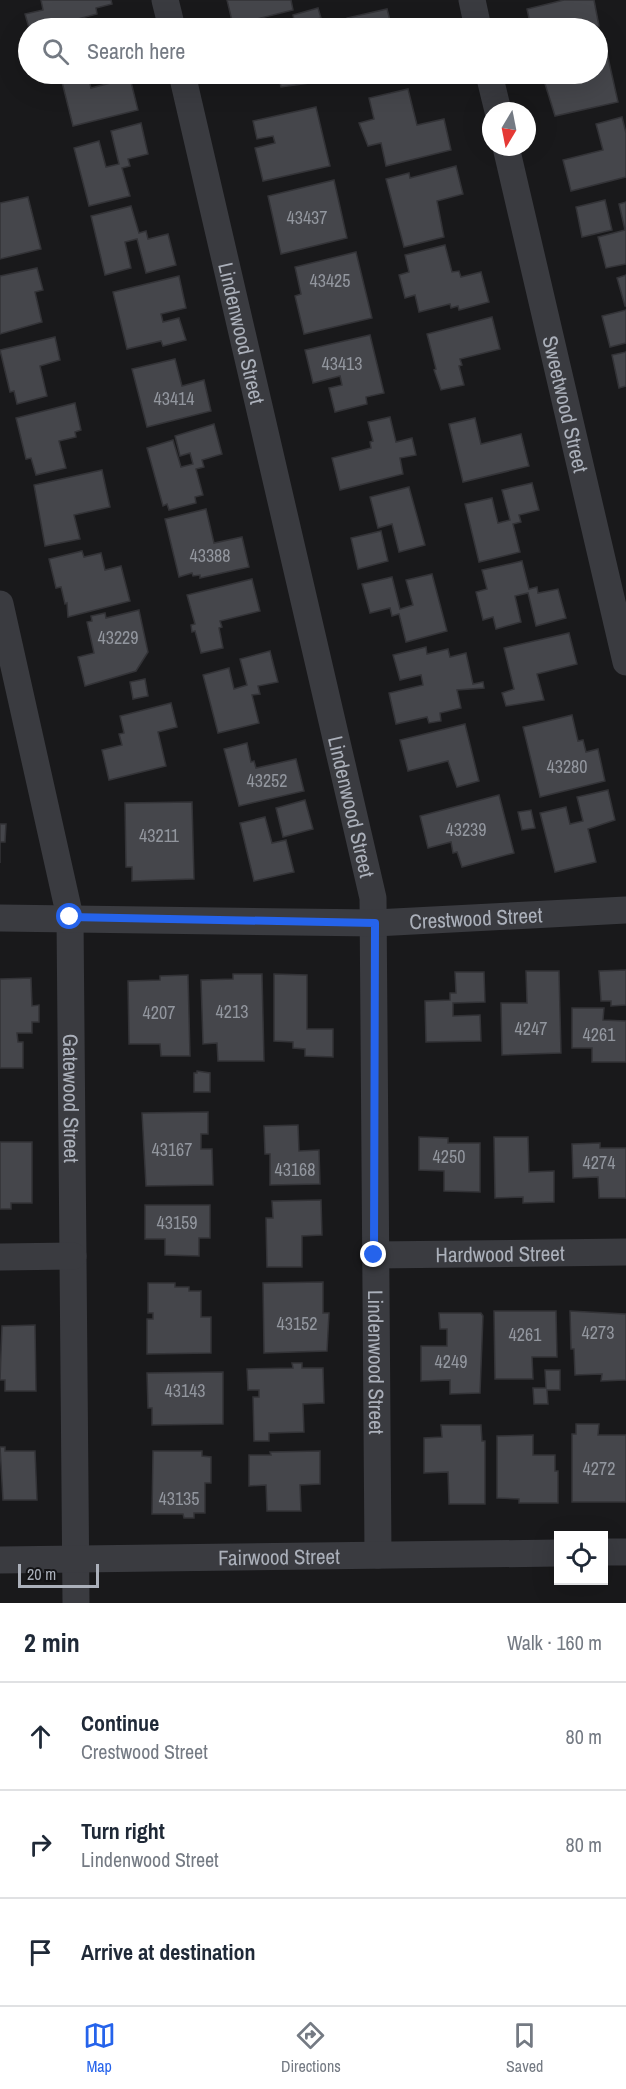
<!DOCTYPE html>
<meta charset="utf-8">
<style>
:root{--surface:#fff;--page:#f2f2f3;--text:#1f2937;--muted:#747a83;--line:#e0e1e3;--accent:#2563eb}
body{margin:0;font-family:"Archivo Narrow",sans-serif;background:var(--page);color:var(--text)}
.controls{position:absolute;right:18px;bottom:18px;display:grid;overflow:hidden;border-radius:0px;box-shadow:0 6px 24px #0002}
.controls button{width:54px;height:54px;display:grid;place-items:center;padding:0;border:0;border-bottom:2px solid var(--line);background:var(--surface);color:var(--text);font:30px sans-serif}
.compass{position:absolute;left:482px;top:102px;width:54px;height:54px;border-radius:50%;background:var(--surface);box-shadow:0 6px 24px #0002;rotate:190deg}
.scale{position:absolute;left:18px;bottom:15px;width:81px;box-sizing:border-box;padding-left:6px;border:3px solid #abb0ba;border-top:0;font-size:16px;line-height:21px;white-space:nowrap;color:#abb0ba;-webkit-text-stroke:4px #141416;paint-order:stroke}
.stop{position:absolute;width:18px;height:18px;margin:-14px;border:4px solid #2563eb;border-radius:50%;background:#fff}
.stop.end{background:#2563eb;border-color:#fff;box-shadow:0 2px 6px #0008}
.list{margin:0;padding:0;list-style:none}
h2{display:flex;justify-content:space-between;align-items:center;height:78px;margin:0;padding:0 24px;font-size:26px}
h2 small{font-size:20px;font-weight:400;color:var(--muted)}
.list li{display:grid;grid-template-columns:39px 1fr auto;gap:18px;align-items:center;box-sizing:border-box;height:108px;padding:0 24px;border-top:2px solid var(--line)}
.list b{display:block;font-size:22px;white-space:nowrap}
.list p{margin:0;font-size:20px;white-space:nowrap;color:var(--muted)}
.list em{font-size:20px;font-style:normal;color:var(--muted)}
.icon{flex:none;width:33px;height:33px;fill:none;stroke:currentColor;stroke-width:2;stroke-linecap:round;stroke-linejoin:round}
.map{position:relative;flex:none;width:626px;height:1603px;overflow:hidden}
.search{position:absolute;background:var(--surface);box-shadow:0 6px 24px #0002;left:18px;right:18px;top:18px;height:66px;display:flex;align-items:center;gap:15px;box-sizing:border-box;padding:0 21px;border-radius:33px;color:var(--muted);font-size:22px}
.sheet{height:402px;background:var(--surface)}
nav{display:flex;justify-content:space-around;align-items:center;box-sizing:border-box;height:84px;border-top:2px solid var(--line);background:var(--surface);font-size:16px;color:var(--muted)}
nav a{display:grid;justify-items:center;gap:3px}
nav .on{color:var(--accent)}
.map>svg:first-child{display:block}
.building{fill:#45464b;stroke:#333337;stroke-width:1.5}
.lines{fill:none;stroke-linecap:round;stroke-linejoin:round}
.minor{stroke:#3a3b40;stroke-width:27}
.route{stroke:#2563eb;stroke-width:8}
.labels{text-anchor:middle;dominant-baseline:central;stroke-width:4.5;stroke-linejoin:round;paint-order:stroke}
.number-label{font-size:18px;fill:#92969e}
.street-label{font-size:21px;fill:#abb0ba;stroke:#141416}
</style>
<div class="map">
<svg width="626" height="1603" viewBox="0 0 626 1603">
<rect width="100%" height="100%" fill="#19191b"/>
<g class="building">
<polygon points="41,0 111,0 112,4 96,8 97,14 70,21 72,28 29,28 25,14 43,10"/>
<polygon points="227,0 291,0 293,10 233,25"/>
<polygon points="564,0 594,0 599,26 587,28 531,28 527,9"/>
<polygon points="318,8 321,18 295,25 293,15"/>
<polygon points="387,9 392,28 349,28 347,18"/>
<polygon points="605,44 618,102 555,116 542,74 598,74 598,45"/>
<polygon points="60,74 87,74 91,88 130,78 138,110 73,126"/>
<polygon points="278,74 307,74 309,83 281,87"/>
<polygon points="379,74 406,74 407,76 381,82"/>
<polygon points="408,89 417,125 444,119 451,150 386,166 381,143 368,146 359,123 374,119 369,98"/>
<polygon points="316,107 330,166 263,181 255,148 275,143 273,136 257,139 253,121"/>
<polygon points="622,117 626,133 626,177 571,191 563,160 603,150 596,124"/>
<polygon points="141,123 148,154 128,159 130,166 122,168 130,196 89,206 74,148 99,141 106,167 119,164 111,131"/>
<polygon points="456,166 463,194 437,201 444,237 404,247 386,179 409,173 410,178"/>
<polygon points="334,180 347,238 281,254 268,196"/>
<polygon points="28,197 41,249 0,259 0,203"/>
<polygon points="605,200 612,230 582,237 576,207"/>
<polygon points="626,202 626,264 606,268 598,237 625,230 619,204"/>
<polygon points="131,206 139,233 146,231 148,239 168,234 176,265 146,273 137,239 125,242 131,268 105,275 91,216"/>
<polygon points="445,245 452,272 459,271 461,277 481,272 489,302 459,310 458,306 451,308 450,304 419,312 415,295 405,298 399,275 409,272 405,255"/>
<polygon points="356,252 372,318 304,334 295,296 301,294 295,267"/>
<polygon points="37,268 43,290 35,292 42,322 0,334 0,276"/>
<polygon points="626,275 626,306 625,306 617,278"/>
<polygon points="179,276 186,308 161,314 163,322 179,318 186,340 163,346 161,341 127,349 113,292"/>
<polygon points="626,310 626,343 610,347 602,316"/>
<polygon points="492,317 500,349 460,359 462,365 459,366 464,385 441,390 434,370 436,369 427,334"/>
<polygon points="370,335 384,393 366,397 367,404 335,412 329,388 342,385 340,376 313,383 305,350"/>
<polygon points="55,337 60,360 40,366 47,396 17,404 14,391 10,392 0,350"/>
<polygon points="626,352 626,386 619,388 612,355"/>
<polygon points="175,359 182,386 204,380 211,411 147,427 132,369"/>
<polygon points="75,403 81,430 75,432 76,437 59,441 66,468 36,475 31,458 26,459 16,418"/>
<polygon points="390,417 396,442 412,438 416,455 400,458 403,474 340,490 332,458 371,448 370,442 373,441 368,422"/>
<polygon points="475,418 481,444 521,434 529,466 463,482 449,424"/>
<polygon points="214,424 222,454 202,460 204,467 196,469 203,495 195,497 196,503 169,510 167,504 163,506 147,448 173,440 181,467 193,464 190,453 180,456 175,436"/>
<polygon points="102,470 110,507 74,515 80,539 45,546 34,485"/>
<polygon points="532,483 539,510 519,515 521,522 513,524 520,552 479,562 465,504 492,498 498,523 510,520 502,490"/>
<polygon points="409,487 425,545 399,552 392,524 378,528 370,497"/>
<polygon points="206,509 214,543 242,537 249,567 200,578 200,575 193,576 192,573 179,577 165,519"/>
<polygon points="381,531 388,561 358,569 351,538"/>
<polygon points="82,551 84,557 101,553 105,570 121,566 130,601 68,617 67,603 65,604 61,587 56,588 49,559"/>
<polygon points="522,561 529,589 537,587 538,593 558,589 566,618 536,626 528,593 515,596 521,622 496,629 493,617 483,620 476,592 487,589 482,570"/>
<polygon points="432,574 447,631 406,642 399,614 392,616 390,608 370,613 362,584 392,577 400,609 413,605 406,580"/>
<polygon points="252,579 260,611 220,621 222,627 219,628 223,648 201,653 195,631 192,632 191,625 195,624 187,595"/>
<polygon points="139,610 148,652 136,671 85,686 78,657 94,653 87,622 92,621 91,616 105,613 106,618"/>
<polygon points="569,633 577,664 537,674 544,700 506,706 502,693 514,689 504,648"/>
<polygon points="426,647 427,654 448,649 450,657 466,653 473,684 483,682 484,688 457,690 461,708 440,713 441,721 429,723 427,717 396,724 389,693 423,685 421,675 400,680 393,655"/>
<polygon points="270,651 278,682 258,686 260,694 252,695 259,723 218,733 203,675 229,668 234,689 247,685 240,659"/>
<polygon points="145,679 148,696 133,699 130,682"/>
<polygon points="171,703 177,727 158,732 166,766 109,780 102,750 122,745 119,734 124,733 120,716"/>
<polygon points="572,715 578,741 583,740 586,752 598,749 605,781 540,797 523,727"/>
<polygon points="465,724 479,781 457,787 448,761 408,771 400,740"/>
<polygon points="247,743 251,762 254,761 256,768 296,759 304,791 239,806 224,749"/>
<polygon points="608,790 615,820 588,829 596,862 555,872 540,813 566,807 570,824 583,821 577,797"/>
<polygon points="499,795 514,853 462,867 457,852 453,853 451,842 428,848 420,816"/>
<polygon points="305,800 313,829 283,837 276,808"/>
<polygon points="192,802 194,879 132,881 132,867 126,867 125,803"/>
<polygon points="531,810 535,828 522,830 518,812"/>
<polygon points="265,817 272,843 286,840 294,872 254,881 240,823"/>
<polygon points="0,824 6,824 5,842 0,842 0,863"/>
<polygon points="626,970 626,1005 611,1006 611,1001 601,1001 599,971"/>
<polygon points="526,971 559,971 561,1053 502,1055 501,1003 527,1003"/>
<polygon points="455,972 484,972 485,1002 453,1003 453,1016 480,1015 481,1041 426,1042 425,1001 450,1000 450,993 456,993"/>
<polygon points="233,974 262,974 264,1061 218,1061 217,1043 203,1044 201,980 233,979"/>
<polygon points="274,974 307,975 307,1029 333,1029 333,1057 305,1056 305,1049 293,1048 293,1042 274,1041"/>
<polygon points="188,975 190,1056 161,1056 160,1044 129,1044 128,981 160,980 160,976"/>
<polygon points="31,978 32,1006 39,1005 39,1022 32,1022 32,1033 17,1033 18,1042 23,1042 23,1068 0,1068 0,979"/>
<polygon points="572,1008 604,1008 603,1020 626,1021 626,1062 592,1062 592,1048 572,1048"/>
<polygon points="197,1071 210,1073 210,1092 194,1092 194,1073 197,1073"/>
<polygon points="208,1112 208,1134 201,1134 201,1149 212,1149 213,1185 146,1186 142,1113"/>
<polygon points="298,1125 299,1151 319,1150 320,1184 270,1185 270,1154 265,1154 264,1126"/>
<polygon points="419,1137 448,1138 448,1143 480,1143 480,1192 444,1191 444,1171 419,1170"/>
<polygon points="494,1137 528,1137 529,1172 554,1171 554,1202 523,1203 523,1197 495,1198"/>
<polygon points="0,1142 32,1142 32,1203 11,1203 11,1209 0,1209"/>
<polygon points="600,1143 600,1148 626,1148 626,1198 599,1198 598,1177 573,1178 572,1144"/>
<polygon points="321,1200 322,1235 302,1236 302,1267 267,1267 266,1218 273,1218 272,1201"/>
<polygon points="145,1205 210,1205 210,1238 199,1238 199,1256 165,1255 165,1239 145,1239"/>
<polygon points="323,1282 323,1313 329,1313 327,1351 264,1353 263,1283"/>
<polygon points="148,1283 175,1283 175,1287 189,1287 189,1291 201,1291 201,1317 211,1317 211,1353 147,1354 147,1319 153,1319 153,1313 148,1313"/>
<polygon points="494,1311 556,1311 557,1357 532,1357 533,1379 495,1379"/>
<polygon points="570,1311 626,1314 626,1380 601,1381 602,1374 575,1375 574,1349 571,1349"/>
<polygon points="439,1313 481,1313 483,1316 480,1393 450,1394 450,1380 421,1381 421,1346 447,1346 447,1329 440,1329"/>
<polygon points="35,1325 36,1391 5,1391 5,1380 0,1380 2,1326"/>
<polygon points="292,1363 302,1363 302,1368 323,1368 324,1403 303,1404 304,1432 269,1433 269,1441 254,1441 253,1397 259,1397 259,1390 248,1390 247,1369 293,1368"/>
<polygon points="545,1370 560,1370 560,1390 547,1390 548,1404 534,1404 533,1388 546,1388"/>
<polygon points="223,1372 223,1424 152,1425 152,1408 148,1408 147,1373"/>
<polygon points="576,1424 599,1424 598,1435 626,1435 626,1502 572,1502 572,1434 576,1434"/>
<polygon points="441,1425 481,1425 482,1441 485,1441 485,1504 449,1504 448,1472 424,1473 424,1438 442,1437"/>
<polygon points="533,1435 533,1455 555,1455 555,1471 558,1471 558,1503 519,1503 519,1499 497,1498 497,1436"/>
<polygon points="0,1447 5,1447 5,1451 35,1451 37,1500 3,1500"/>
<polygon points="153,1451 202,1451 202,1456 211,1457 211,1483 205,1483 205,1513 194,1513 194,1518 184,1518 183,1514 152,1514"/>
<polygon points="320,1451 320,1484 300,1485 301,1511 267,1511 266,1485 249,1486 249,1455 271,1455 270,1452"/>
</g>
<g class="lines">
<g class="minor">
<polyline points="165,0 172,28"/>
<polyline points="472,0 478,28"/>
<path id="s1" d="M182,74L373,898L378,1555"/>
<polyline points="489,74 498,111"/>
<path id="s2" d="M506,147L626,662"/>
<path id="s3" d="M0,604L70,917L76,1603"/>
<path id="s4" d="M0,918L375,923L626,910"/>
<path id="s5" d="M374,1255L626,1252"/>
<polyline points="0,1257 73,1256"/>
<polyline points="604,1552 626,1552"/>
<path id="s6" d="M0,1560L558,1553"/>
</g>
</g>
<g class="lines">
<polyline class="route" points="70,917 375,923 374,1255"/>
</g>
<g class="labels">
<g class="number-label">
<text x="307" y="217">43437</text>
<text x="330" y="280">43425</text>
<text x="342" y="363">43413</text>
<text x="174" y="398">43414</text>
<text x="210" y="555">43388</text>
<text x="118" y="637">43229</text>
<text x="567" y="766">43280</text>
<text x="267" y="780">43252</text>
<text x="466" y="829">43239</text>
<text x="159" y="835">43211</text>
<text x="232" y="1011">4213</text>
<text x="159" y="1012">4207</text>
<text x="531" y="1028">4247</text>
<text x="599" y="1034">4261</text>
<text x="172" y="1149">43167</text>
<text x="449" y="1156">4250</text>
<text x="599" y="1162">4274</text>
<text x="295" y="1169">43168</text>
<text x="177" y="1222">43159</text>
<text x="297" y="1323">43152</text>
<text x="598" y="1332">4273</text>
<text x="525" y="1334">4261</text>
<text x="451" y="1361">4249</text>
<text x="185" y="1390">43143</text>
<text x="599" y="1468">4272</text>
<text x="179" y="1498">43135</text>
</g>
<g class="street-label">
<text stroke="none"><textPath href="#s1" startOffset="266">Lindenwood Street</textPath></text>
<text stroke="none"><textPath href="#s2" startOffset="264">Sweetwood Street</textPath></text>
<text stroke="none"><textPath href="#s1" startOffset="752">Lindenwood Street</textPath></text>
<text stroke="none"><textPath href="#s4" startOffset="476">Crestwood Street</textPath></text>
<text stroke="none"><textPath href="#s3" startOffset="502">Gatewood Street</textPath></text>
<text stroke="none"><textPath href="#s5" startOffset="126">Hardwood Street</textPath></text>
<text stroke="none"><textPath href="#s1" startOffset="1310">Lindenwood Street</textPath></text>
<text stroke="none"><textPath href="#s6" startOffset="279">Fairwood Street</textPath></text>
</g>
</g>
</svg>
<div class="controls">
<button><svg class="icon" aria-label="locate" viewBox="0 0 24 24"><circle cx="12" cy="12" r="6"/><path d="M12 2v4M12 18v4M2 12h4M18 12h4"/></svg></button>
</div>
<svg class="compass" viewBox="-18 -18 36 36"><path d="M0-13l5 13h-10z" fill="#e53935"/><path d="M0 13l5-13h-10z" fill="#747a83"/></svg>
<div class="scale">20 m</div>
<div class="stop" style="left:70px;top:917px"></div>
<div class="stop end" style="left:374px;top:1255px"></div>
<div class="search"><svg class="icon" aria-label="search" viewBox="0 0 24 24"><circle cx="10" cy="10" r="6"/><path d="M15 15l6 6"/></svg>Search here</div>
</div>
<section class="sheet">
<h2>2 min<small>Walk · 160 m</small></h2>
<ul class="list">
<li><svg class="icon" aria-label="ahead" viewBox="0 0 24 24"><path d="M12 20V5M6 11l6-6 6 6"/></svg><div><b>Continue</b><p>Crestwood Street</p></div><em>80 m</em></li>
<li><svg class="icon" aria-label="right" viewBox="0 0 24 24"><path d="M7 20v-9h11M14 6l5 5-5 5"/></svg><div><b>Turn right</b><p>Lindenwood Street</p></div><em>80 m</em></li>
<li><svg class="icon" aria-label="arrive" viewBox="0 0 24 24"><path d="M6 21V4h12l-3 4 3 4H6"/></svg><div><b>Arrive at destination</b></div></li>
</ul>
</section>
<nav>
<a class="on"><svg class="icon" aria-label="map" viewBox="0 0 24 24"><path d="M3 6l6-2 6 2 6-2v14l-6 2-6-2-6 2zM9 4v14M15 6v14"/></svg>Map</a>
<a><svg class="icon" aria-label="directions" viewBox="0 0 24 24"><path d="M12 3l9 9-9 9-9-9zM9 14v-3h6M13 9l2 2-2 2"/></svg>Directions</a>
<a><svg class="icon" aria-label="saved" viewBox="0 0 24 24"><path d="M7 4h10v16l-5-4-5 4z"/></svg>Saved</a>
</nav>
